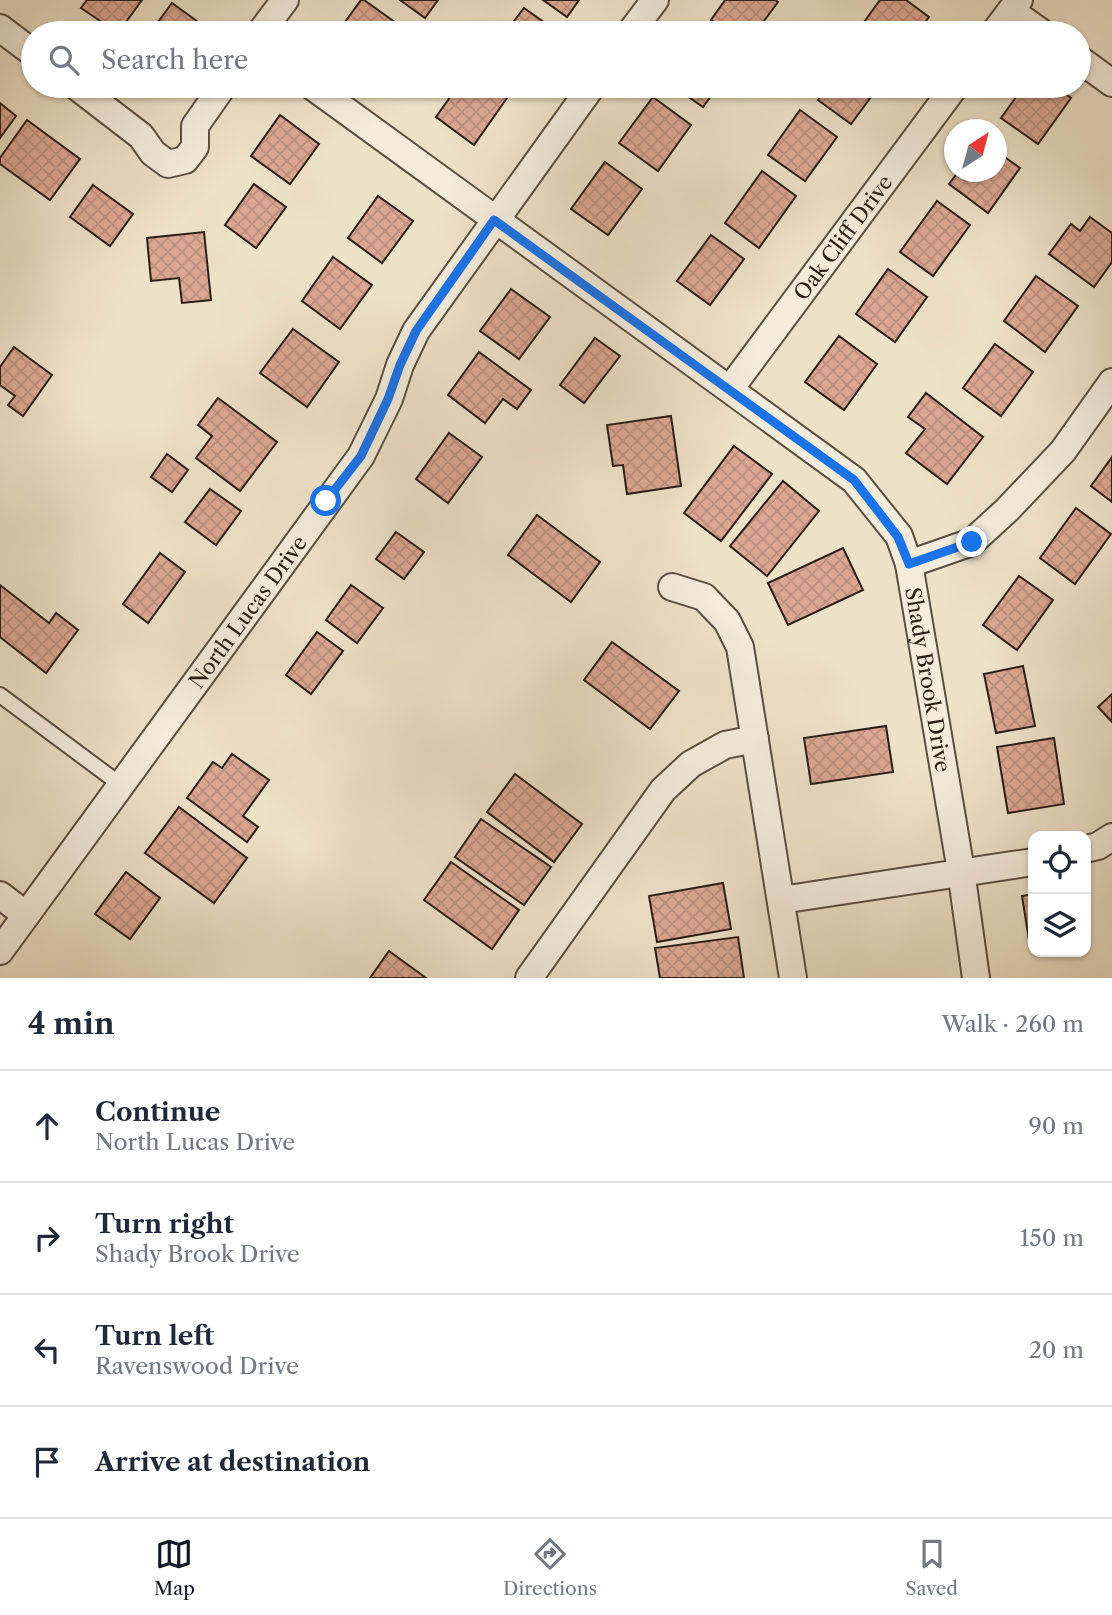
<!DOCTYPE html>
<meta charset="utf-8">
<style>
:root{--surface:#fff;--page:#f2f2f3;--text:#1f2937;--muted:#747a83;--line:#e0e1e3;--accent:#111827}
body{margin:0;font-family:"Libre Caslon Text",serif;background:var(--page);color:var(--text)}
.controls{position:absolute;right:21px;bottom:21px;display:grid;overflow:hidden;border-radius:14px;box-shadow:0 2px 5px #0004}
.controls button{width:63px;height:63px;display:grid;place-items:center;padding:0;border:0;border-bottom:2px solid var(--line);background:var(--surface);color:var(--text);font:35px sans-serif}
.compass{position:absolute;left:944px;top:119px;width:63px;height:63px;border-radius:50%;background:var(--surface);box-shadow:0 2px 5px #0004;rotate:36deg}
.stop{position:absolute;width:21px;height:21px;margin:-16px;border:5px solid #1a73e8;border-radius:50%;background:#fff}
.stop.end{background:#1a73e8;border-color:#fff;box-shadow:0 2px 7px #0008}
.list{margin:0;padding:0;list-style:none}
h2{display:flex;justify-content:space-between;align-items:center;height:91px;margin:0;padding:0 28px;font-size:30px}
h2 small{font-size:23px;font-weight:400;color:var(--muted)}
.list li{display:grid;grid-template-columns:46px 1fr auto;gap:21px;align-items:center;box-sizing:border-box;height:112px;padding:0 28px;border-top:2px solid var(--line)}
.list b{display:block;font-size:26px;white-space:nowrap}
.list p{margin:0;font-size:23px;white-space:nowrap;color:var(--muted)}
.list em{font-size:23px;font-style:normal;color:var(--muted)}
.icon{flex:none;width:38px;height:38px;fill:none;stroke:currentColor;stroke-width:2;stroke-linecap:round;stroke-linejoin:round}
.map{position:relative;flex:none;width:1112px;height:978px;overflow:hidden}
.search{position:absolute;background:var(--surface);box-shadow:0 2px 5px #0004;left:21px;right:21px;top:21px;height:77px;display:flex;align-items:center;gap:18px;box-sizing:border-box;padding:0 24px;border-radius:38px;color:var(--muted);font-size:26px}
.sheet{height:539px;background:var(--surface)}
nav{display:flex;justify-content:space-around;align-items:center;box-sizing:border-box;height:98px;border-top:2px solid var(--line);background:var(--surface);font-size:19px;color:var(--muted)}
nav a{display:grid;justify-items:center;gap:4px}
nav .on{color:var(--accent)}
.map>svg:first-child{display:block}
.building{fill:url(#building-cross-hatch);stroke:#2a1e15;stroke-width:2}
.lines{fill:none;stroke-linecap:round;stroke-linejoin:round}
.lane-casing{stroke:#5b4f42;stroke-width:18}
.street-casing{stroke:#5b4f42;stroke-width:30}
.lane{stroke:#f3ecdb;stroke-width:14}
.street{stroke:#f3ecdb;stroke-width:26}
.route{stroke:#1a73e8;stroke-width:9}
.labels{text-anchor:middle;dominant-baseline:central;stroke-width:5;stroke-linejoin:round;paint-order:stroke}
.street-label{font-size:21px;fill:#2a1e15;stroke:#f3ecdb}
</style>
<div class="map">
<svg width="1112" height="978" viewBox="0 0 1112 978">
<defs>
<pattern id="building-cross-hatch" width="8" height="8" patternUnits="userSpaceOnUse" patternTransform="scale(1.75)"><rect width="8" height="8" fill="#dba793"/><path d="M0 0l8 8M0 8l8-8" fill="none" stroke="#bc8f7e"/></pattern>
</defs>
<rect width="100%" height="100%" fill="#ede1c8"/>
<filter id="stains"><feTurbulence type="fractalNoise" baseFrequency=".00286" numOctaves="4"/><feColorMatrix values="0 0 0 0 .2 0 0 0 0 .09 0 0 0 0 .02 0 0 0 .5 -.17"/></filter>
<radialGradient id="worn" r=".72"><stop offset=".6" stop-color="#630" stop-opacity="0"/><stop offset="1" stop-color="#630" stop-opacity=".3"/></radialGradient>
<g class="building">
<polygon points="87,0 142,0 118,33 81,8"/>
<polygon points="361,0 364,0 410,33 337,33"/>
<polygon points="400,0 438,0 425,18"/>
<polygon points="543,0 579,0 567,17"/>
<polygon points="725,0 775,0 778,2 755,33 729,33 711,20"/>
<polygon points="880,0 906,0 929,17 917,33 859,33 857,32"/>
<polygon points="172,3 205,27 200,33 150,33"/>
<polygon points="524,8 555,30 553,33 505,33"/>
<polygon points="485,24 497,33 479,33"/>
<polygon points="458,86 491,86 507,98 474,145 436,117"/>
<polygon points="673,86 718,86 703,107"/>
<polygon points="828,86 879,86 851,124 818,100"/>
<polygon points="1024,86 1055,86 1071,98 1038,144 1001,118"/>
<polygon points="653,97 691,125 658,171 619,143"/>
<polygon points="0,103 16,116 0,138"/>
<polygon points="800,110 837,137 805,181 768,155"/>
<polygon points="280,115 319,144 290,184 251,156"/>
<polygon points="27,120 80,159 50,200 0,164 0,158"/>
<polygon points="996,151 1020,168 988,213 949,184 958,172 996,172"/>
<polygon points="605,162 642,189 608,235 571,209"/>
<polygon points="762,171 796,196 759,248 725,223"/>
<polygon points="254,184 286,207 256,248 225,225"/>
<polygon points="93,185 133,214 110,246 70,217"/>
<polygon points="378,196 413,221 382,263 348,238"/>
<polygon points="937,201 970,225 933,276 900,252"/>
<polygon points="1090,217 1112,233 1112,262 1094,287 1049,254 1071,224 1080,231"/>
<polygon points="204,232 211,300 182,303 179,278 151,281 147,238"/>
<polygon points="711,235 744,259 710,305 677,281"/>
<polygon points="333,257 372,285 340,329 302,301"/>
<polygon points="888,269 927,297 895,342 856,314"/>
<polygon points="1036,276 1078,306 1045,352 1004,321"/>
<polygon points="511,289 550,317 519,359 480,331"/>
<polygon points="293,329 339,362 307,407 260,373"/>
<polygon points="839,336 877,364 844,410 805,382"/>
<polygon points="595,338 620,356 584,403 560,385"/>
<polygon points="995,344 1033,372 1001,416 963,388"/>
<polygon points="14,347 52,375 23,416 8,405 15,396 0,385 0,367"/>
<polygon points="479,352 531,390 517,409 503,399 485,423 448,395"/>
<polygon points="926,393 983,437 947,484 906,453 925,429 908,417"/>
<polygon points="218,398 277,442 240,491 196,458 212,436 198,425"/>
<polygon points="671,416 681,486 627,494 623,465 613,466 607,425"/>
<polygon points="449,433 482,457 448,503 416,479"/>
<polygon points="734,446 772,474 721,541 684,513"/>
<polygon points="167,454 188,470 172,492 151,477"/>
<polygon points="1112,457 1112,502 1091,486"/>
<polygon points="783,481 819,511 767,576 730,546"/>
<polygon points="210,489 241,511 216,545 185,522"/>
<polygon points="1076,508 1111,534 1075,584 1040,558"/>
<polygon points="537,515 600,562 571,602 508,555"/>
<polygon points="396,532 424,552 404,579 376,559"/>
<polygon points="843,548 863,590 788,625 768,583"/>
<polygon points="160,553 185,572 148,623 123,604"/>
<polygon points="1019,576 1053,600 1017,650 983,625"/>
<polygon points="0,585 49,623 56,613 78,630 46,673 0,637"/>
<polygon points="351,585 383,608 357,643 326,620"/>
<polygon points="317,632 343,651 311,694 286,675"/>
<polygon points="612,642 679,691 650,729 584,680"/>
<polygon points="1023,666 1035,726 996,733 984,674"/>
<polygon points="1112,694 1112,722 1098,707"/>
<polygon points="886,726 893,772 811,784 804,738"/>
<polygon points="1054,738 1064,804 1008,813 997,747"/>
<polygon points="232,754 269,780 243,816 258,827 247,842 187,798 213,762 222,768"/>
<polygon points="515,774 582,824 554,862 487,812"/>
<polygon points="179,807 247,858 214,903 145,853"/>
<polygon points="481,819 551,867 524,905 455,857"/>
<polygon points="451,862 519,910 492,949 424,900"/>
<polygon points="126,872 160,898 130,939 95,914"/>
<polygon points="723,883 731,929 657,942 649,896"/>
<polygon points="1033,894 1033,939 1029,940 1022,896"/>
<polygon points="738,937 744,978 660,978 655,948"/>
<polygon points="389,951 426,978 370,978"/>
</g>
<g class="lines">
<defs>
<polyline id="lane" points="0,695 121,785"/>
<g id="street">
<polyline points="1011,11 1042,33"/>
<polyline points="0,28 33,53"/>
<polyline points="260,33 285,0"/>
<polyline points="630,33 655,0"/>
<polyline points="994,33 1019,0"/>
<polyline points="1079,59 1112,83"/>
<polyline points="76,86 141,136 153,153 168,164 185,160 195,147 195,126 223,86"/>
<path id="s1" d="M312,86L854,480L899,536L909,564L961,871L976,978"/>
<path id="s2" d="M730,389L955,86"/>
<polyline points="909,564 972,542 1007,510 1063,451 1112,382"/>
<polyline points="672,587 704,597 727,621 740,647 793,978"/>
<polyline points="1086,849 1098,846 1112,837"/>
<polyline points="0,895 26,915"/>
<polyline points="781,900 1033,862"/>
<path id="s3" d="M0,951L361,456L389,399L400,365L416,331L592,86"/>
<polyline points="529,978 663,790 691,764 725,745 755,739"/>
</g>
</defs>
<use href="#lane" class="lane-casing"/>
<use href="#street" class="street-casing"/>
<use href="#lane" class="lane"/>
<use href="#street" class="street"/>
</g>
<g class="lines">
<polyline class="route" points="326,501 361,456 388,399 400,365 416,331 494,220 854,480 898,537 909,564 972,542"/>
</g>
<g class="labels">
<g class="street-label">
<text stroke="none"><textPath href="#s2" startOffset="189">Oak Cliff Drive</textPath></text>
<text stroke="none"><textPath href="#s3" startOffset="420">North Lucas Drive</textPath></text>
<text stroke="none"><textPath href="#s1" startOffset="889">Shady Brook Drive</textPath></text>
</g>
</g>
<rect width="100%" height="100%" filter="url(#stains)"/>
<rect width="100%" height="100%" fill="url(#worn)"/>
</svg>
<div class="controls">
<button><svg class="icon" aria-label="locate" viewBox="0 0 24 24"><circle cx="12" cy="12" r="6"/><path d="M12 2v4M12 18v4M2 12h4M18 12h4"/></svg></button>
<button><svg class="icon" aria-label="layers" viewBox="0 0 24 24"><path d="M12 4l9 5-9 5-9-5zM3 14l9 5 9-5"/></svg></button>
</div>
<svg class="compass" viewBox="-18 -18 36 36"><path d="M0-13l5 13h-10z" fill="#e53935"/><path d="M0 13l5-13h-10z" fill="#747a83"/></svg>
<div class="stop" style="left:326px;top:501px"></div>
<div class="stop end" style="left:972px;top:542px"></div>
<div class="search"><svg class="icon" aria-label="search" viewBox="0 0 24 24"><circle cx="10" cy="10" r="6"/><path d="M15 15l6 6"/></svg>Search here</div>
</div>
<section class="sheet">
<h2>4 min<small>Walk · 260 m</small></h2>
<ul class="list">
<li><svg class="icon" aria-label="ahead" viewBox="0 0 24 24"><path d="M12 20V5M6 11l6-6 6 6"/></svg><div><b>Continue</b><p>North Lucas Drive</p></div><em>90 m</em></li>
<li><svg class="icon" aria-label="right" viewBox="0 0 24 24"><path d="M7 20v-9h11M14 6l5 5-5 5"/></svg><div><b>Turn right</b><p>Shady Brook Drive</p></div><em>150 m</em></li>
<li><svg class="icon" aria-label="left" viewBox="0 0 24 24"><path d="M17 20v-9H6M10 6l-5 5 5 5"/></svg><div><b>Turn left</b><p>Ravenswood Drive</p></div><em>20 m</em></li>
<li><svg class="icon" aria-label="arrive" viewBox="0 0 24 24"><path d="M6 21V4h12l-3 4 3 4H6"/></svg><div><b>Arrive at destination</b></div></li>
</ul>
</section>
<nav>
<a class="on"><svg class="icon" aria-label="map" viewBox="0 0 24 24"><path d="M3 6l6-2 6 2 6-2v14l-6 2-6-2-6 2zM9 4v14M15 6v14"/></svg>Map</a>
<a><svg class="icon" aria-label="directions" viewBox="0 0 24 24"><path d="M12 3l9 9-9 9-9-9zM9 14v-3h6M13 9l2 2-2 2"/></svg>Directions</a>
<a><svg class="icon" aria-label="saved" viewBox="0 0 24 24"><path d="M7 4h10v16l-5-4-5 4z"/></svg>Saved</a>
</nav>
